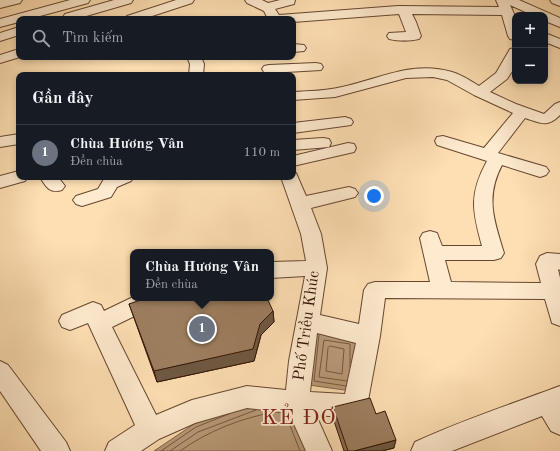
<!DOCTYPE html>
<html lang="vi">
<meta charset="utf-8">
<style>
:root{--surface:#171b24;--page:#242831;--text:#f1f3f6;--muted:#9ea1a6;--line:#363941;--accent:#c59692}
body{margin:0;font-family:"Old Standard TT",serif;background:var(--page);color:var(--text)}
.controls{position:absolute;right:12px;top:12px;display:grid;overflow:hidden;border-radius:8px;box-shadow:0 2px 6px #0003}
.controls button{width:36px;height:36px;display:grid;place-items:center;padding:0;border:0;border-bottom:1px solid var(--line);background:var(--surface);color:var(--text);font:20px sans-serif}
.you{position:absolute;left:374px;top:196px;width:14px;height:14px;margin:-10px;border:3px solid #fff;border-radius:50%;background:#1a73e8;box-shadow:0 0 0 6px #1a73e833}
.badge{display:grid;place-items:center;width:26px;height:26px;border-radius:50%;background:var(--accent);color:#fff;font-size:13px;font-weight:700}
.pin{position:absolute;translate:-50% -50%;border:2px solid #fff;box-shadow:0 1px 4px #0006}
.popup{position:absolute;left:130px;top:249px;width:144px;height:52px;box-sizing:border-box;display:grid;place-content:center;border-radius:8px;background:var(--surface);filter:drop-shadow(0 1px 3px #0005);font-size:13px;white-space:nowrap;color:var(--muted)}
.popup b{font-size:15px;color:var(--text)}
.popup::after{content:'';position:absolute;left:50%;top:100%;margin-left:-8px;border:8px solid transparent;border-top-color:var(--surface)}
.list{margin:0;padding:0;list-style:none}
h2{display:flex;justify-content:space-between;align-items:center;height:52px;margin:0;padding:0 16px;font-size:17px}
h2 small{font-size:13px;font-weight:400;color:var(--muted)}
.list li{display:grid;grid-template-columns:26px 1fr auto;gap:12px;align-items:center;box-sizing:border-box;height:56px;padding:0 16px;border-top:1px solid var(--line)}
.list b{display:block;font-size:15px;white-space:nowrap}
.list p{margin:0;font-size:13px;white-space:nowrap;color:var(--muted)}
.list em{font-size:13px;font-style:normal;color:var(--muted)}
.icon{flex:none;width:22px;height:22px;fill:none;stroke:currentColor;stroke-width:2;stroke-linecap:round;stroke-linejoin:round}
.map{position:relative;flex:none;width:560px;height:451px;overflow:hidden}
.search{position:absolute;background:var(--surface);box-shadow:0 2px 6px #0003;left:16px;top:16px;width:280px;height:44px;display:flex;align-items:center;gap:10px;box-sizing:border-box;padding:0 14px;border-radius:8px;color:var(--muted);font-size:15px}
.panel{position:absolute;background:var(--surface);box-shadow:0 2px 6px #0003;left:16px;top:72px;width:280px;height:108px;border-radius:8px}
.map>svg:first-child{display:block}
.water{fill:#b99a78;stroke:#84644a}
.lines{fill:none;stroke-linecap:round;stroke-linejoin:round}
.shore{stroke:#76573e;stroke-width:1}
.minor-casing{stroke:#664730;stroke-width:2}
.minor{fill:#feeace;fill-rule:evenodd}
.wall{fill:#876c52;stroke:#341404}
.shaded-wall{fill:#6e5842;stroke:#341404}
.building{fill:#9d7e5f;stroke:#341404}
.labels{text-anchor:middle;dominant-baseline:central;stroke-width:3.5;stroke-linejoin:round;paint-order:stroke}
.street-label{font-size:16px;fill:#341404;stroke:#feeace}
.near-quarter-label{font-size:22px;letter-spacing:1px;fill:#7a1f14;stroke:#feeace}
</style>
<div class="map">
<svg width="560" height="451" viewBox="0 0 560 451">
<rect width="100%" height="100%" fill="#fedfb3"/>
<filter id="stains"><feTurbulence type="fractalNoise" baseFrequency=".005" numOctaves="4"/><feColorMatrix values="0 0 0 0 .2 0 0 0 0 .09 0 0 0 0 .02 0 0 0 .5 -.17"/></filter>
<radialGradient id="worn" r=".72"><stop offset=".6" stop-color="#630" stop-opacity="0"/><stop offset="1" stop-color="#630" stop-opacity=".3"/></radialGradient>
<g class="water">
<polygon points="315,329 360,336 358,392 309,385"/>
<polygon points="278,397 316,451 154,451 194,424 240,406"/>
</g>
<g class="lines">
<g class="shore">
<polyline points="319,335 314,381 346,386"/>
<polygon points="330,346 344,349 342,374 326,371 328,348"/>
<polyline points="347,381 319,377 324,340 350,344 350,367"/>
<polyline points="282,413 286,415 300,451"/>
<polyline points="161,451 196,427 229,414"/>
<polyline points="170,451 198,432 256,410"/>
<path d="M180,451C208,431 241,418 275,412"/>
</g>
<defs>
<g id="minor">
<polygon points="0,0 22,0 20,3 0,8"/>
<polygon points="70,0 90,0 88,3 29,19 19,19 19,22 0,27 0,19"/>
<polygon points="114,0 133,0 131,3 76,19 64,19 63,17 65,14"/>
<polygon points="176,0 194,0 192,3 143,19 125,19 127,16"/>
<path d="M245,0H262L268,3L280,0H295L294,4L275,9L279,15L398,6L499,7L496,0H519L560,18V27L545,21V15H532L510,5L515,16V40L510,39L508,36L502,15L412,14L416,22L421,36L419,39C410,41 398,41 389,39L387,36L389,33L406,32L399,14L293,22V19H268L264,11L247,3Z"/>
<polygon points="550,0 560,0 560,6 552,3"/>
<polygon points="19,27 19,35 0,41 0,33"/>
<polygon points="545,33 560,39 560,48 545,42"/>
<polygon points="293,44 304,45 306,48 304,51 293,52"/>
<path d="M515,48V67L507,79L490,92L516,104L544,114L555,104L560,102V115C547,128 541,123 525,118L498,153L546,167L549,171L546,175L540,177L502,165C485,197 494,221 504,253L501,258L494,260H445L451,282L541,283L536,264L540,256L547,253L560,254V270L558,269L560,278V326L552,323L545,299L385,298L380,336L367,406L364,414L355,418L316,415L332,451H306L289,413L247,408L195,423L159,439L141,451H105L109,442L135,425L88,323L70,330L62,327L59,321L62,315L93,302L101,305L104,311L133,297L168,298L165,304L147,310L112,327L156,415L192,400L247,386L286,390L289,361L305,276L271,278V262L306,261L301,234L281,177H293V172L296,173L306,196L349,187L355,189L358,193L355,197L311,208L321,234L327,268L320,315L359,324L364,290L368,284L375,282H430L420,238L423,233L430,231L437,233L442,246H482C472,210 469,194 487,161L437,145L435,141L437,137L443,136L484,148L513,113L474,95L447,80L433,77L406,78L335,97L293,100V92C309,91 326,91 342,87C379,79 413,60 452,72C462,75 471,81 479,86L496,73L510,49ZM317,333L356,343L345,394L310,392Z"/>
<polygon points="19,49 19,57 20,57 0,63 0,55"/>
<polygon points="187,57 201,57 204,64 203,75 189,75 190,64"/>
<polygon points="316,63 321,64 323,67 321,70 269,73 264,72 262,69 264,66 269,65"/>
<polygon points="345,117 351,119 353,122 351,125 293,133 293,123"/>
<polygon points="19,134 19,144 0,147 0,137"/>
<polygon points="323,138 329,139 331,143 329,147 293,150 293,140"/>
<polygon points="348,143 354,144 356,148 354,152 293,166 293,156"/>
<polygon points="19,171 19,177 28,177 25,181 0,188 0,176"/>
<path d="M40,177H58L65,186L62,190C50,194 46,187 40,177Z"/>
<polygon points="108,177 134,177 131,181 117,187 111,197 82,206 76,204 73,200 76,196 98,189 104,179"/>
<polygon points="0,361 8,365 66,442 70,451 41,451 0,391"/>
<path d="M560,386V435L551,431L542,416L452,451H411L415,442C462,420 512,404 560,386Z"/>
</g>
</defs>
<use href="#minor" class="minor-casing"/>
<use href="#minor" class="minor"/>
</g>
<g class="wall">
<polygon points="129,304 273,311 274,322 261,335 254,361 157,382"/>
<polygon points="333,407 376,414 394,448 382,451 344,451 332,415"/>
</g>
<g class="shaded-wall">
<polygon points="273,311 274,322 261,335 254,361 157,382 154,371 260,324"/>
<polygon points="396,440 394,448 382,451 354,451"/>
</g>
<g class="building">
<polygon points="146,298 267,298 273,311 260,324 253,349 154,371 129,304"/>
<polygon points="370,398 376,414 385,411 396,440 354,451 348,451 333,407"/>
</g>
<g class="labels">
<g class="street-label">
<text transform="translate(307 326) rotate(-82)">Phố Triều Khúc</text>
</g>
<g class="near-quarter-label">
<text x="299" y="418">KẺ ĐƠ</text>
</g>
</g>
<rect width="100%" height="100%" filter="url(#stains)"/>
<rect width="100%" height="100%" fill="url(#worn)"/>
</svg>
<div class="controls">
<button>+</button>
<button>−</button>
</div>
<div class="you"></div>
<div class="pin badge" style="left:202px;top:329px;background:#6b7280">1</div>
<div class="popup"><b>Chùa Hương Vân</b>Đền chùa</div>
<div class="search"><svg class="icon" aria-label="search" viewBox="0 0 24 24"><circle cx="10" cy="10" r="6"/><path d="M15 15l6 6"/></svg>Tìm kiếm</div>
<section class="panel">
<h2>Gần đây<small></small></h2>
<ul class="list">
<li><span class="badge" style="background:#6b7280">1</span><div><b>Chùa Hương Vân</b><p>Đền chùa</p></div><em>110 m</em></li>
</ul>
</section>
</div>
